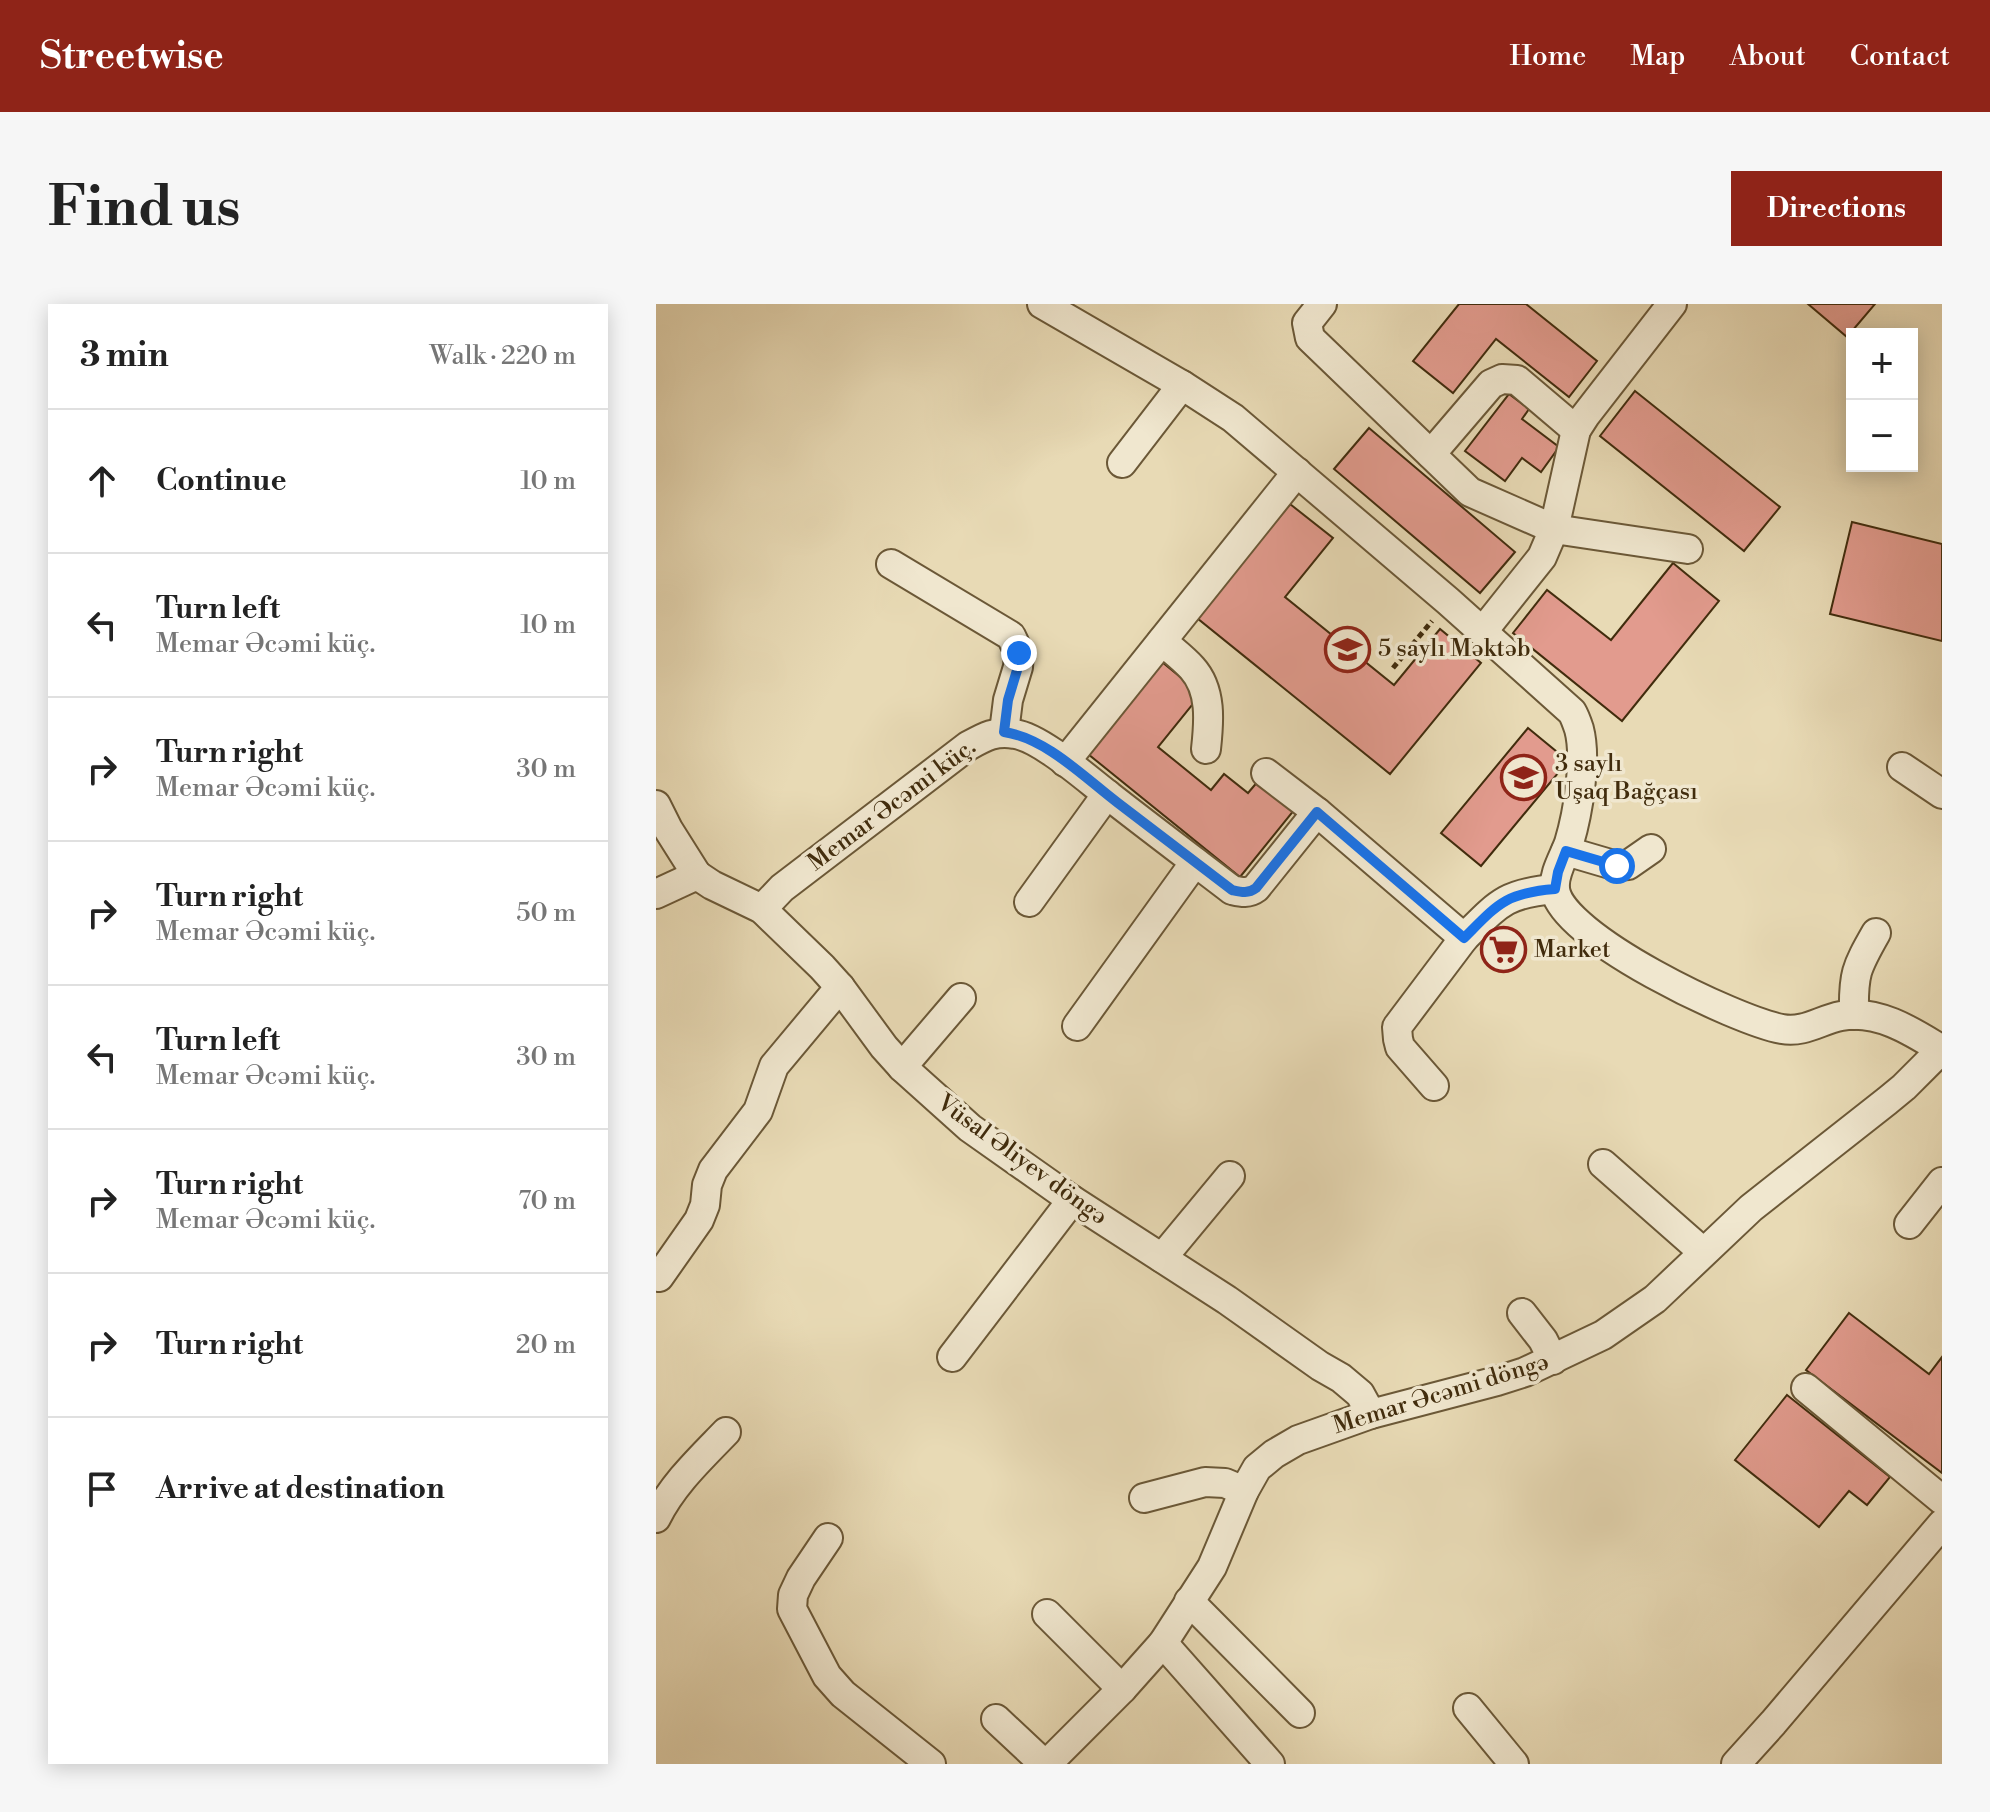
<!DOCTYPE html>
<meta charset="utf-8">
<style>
:root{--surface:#fff;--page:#f6f6f6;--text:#222;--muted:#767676;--line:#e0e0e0;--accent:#8f2418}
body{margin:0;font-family:"Libre Bodoni",serif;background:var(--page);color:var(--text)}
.controls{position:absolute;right:24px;top:24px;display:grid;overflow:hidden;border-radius:0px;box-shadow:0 4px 20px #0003}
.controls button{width:72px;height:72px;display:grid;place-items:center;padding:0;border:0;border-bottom:2px solid var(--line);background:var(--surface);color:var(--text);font:40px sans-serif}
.stop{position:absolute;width:24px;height:24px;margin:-18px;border:6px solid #1a73e8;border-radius:50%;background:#fff}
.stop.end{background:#1a73e8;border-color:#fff;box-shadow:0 2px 8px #0008}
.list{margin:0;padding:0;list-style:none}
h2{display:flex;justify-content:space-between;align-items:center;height:104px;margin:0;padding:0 32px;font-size:34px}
h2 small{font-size:26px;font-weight:400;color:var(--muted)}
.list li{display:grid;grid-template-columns:52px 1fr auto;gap:24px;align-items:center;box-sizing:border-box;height:144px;padding:0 32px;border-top:2px solid var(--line)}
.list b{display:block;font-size:30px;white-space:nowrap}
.list p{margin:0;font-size:26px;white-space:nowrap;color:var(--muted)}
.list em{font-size:26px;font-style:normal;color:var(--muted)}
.icon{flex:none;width:44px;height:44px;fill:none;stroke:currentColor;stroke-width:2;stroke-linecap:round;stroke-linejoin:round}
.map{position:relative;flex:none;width:1286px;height:1460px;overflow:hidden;border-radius:0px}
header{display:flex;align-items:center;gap:48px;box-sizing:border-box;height:112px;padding:0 40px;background:var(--accent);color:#fff}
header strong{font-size:38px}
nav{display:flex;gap:44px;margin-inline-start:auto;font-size:28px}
.intro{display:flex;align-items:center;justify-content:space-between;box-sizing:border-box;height:192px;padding:0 48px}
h1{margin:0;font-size:56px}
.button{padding:20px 36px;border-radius:0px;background:var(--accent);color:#fff;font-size:28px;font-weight:700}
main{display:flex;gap:48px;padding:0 48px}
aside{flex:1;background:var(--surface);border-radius:0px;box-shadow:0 4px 20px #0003}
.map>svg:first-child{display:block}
.building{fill:#e29b8e;stroke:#412c0d;stroke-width:2}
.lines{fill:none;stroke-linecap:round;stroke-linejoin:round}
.minor-casing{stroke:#6b5837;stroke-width:32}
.path{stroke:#412c0d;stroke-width:5;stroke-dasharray:6 4;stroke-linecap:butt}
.minor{stroke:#f0e7cf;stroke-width:28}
.route{stroke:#1a73e8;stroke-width:10}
.labels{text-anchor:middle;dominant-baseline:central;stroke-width:7;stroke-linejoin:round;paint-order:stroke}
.poi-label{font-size:24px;fill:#412c0d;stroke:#f0e7cf;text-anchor:start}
.street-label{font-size:24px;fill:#412c0d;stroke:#f0e7cf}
</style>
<header>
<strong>Streetwise</strong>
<nav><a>Home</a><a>Map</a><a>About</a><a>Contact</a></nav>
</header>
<div class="intro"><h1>Find us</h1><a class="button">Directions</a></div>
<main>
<aside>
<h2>3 min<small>Walk · 220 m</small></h2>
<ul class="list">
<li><svg class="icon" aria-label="ahead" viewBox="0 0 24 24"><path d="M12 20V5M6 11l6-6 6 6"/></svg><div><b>Continue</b></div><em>10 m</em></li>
<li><svg class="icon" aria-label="left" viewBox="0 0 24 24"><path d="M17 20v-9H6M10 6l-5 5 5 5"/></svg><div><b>Turn left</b><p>Memar Əcəmi küç.</p></div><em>10 m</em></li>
<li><svg class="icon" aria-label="right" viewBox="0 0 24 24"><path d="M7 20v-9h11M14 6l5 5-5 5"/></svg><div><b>Turn right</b><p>Memar Əcəmi küç.</p></div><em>30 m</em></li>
<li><svg class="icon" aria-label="right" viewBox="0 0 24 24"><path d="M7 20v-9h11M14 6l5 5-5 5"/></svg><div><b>Turn right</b><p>Memar Əcəmi küç.</p></div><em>50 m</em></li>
<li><svg class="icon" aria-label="left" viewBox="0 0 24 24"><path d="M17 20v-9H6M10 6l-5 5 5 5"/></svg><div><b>Turn left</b><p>Memar Əcəmi küç.</p></div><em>30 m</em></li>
<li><svg class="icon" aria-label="right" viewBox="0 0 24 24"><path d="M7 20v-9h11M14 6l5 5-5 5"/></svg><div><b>Turn right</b><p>Memar Əcəmi küç.</p></div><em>70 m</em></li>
<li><svg class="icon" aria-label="right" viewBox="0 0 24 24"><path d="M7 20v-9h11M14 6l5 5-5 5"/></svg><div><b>Turn right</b></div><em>20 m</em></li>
<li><svg class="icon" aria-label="arrive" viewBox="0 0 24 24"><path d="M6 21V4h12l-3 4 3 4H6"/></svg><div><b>Arrive at destination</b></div></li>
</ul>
</aside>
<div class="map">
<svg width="1286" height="1460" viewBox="0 0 1286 1460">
<rect width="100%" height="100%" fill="#e8dab5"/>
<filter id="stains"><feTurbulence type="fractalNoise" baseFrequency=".0025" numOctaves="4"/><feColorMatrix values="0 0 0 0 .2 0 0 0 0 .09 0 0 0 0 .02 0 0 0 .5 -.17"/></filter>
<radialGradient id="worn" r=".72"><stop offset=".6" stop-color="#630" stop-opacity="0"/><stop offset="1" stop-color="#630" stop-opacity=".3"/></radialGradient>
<g class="building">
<polygon points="803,0 870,0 941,57 913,93 840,35 797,89 757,57"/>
<polygon points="1152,0 1219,0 1191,33"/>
<polygon points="979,87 1124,203 1088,247 944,132"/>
<polygon points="853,90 873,105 866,115 903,143 885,168 866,154 849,177 809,147"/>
<polygon points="713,124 859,248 824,289 678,165"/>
<polygon points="634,200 677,234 629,293 738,381 784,325 825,359 734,470 541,314"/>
<polygon points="1196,218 1286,240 1286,337 1174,310"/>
<polygon points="1017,259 1063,297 966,417 857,329 891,286 955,336"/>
<polygon points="506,358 545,390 502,443 555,486 568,470 592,489 603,476 639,505 584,573 432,450"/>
<polygon points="872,424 912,457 825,562 785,529"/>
<polygon points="1193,1009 1273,1070 1286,1053 1286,1169 1150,1066"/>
<polygon points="1131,1091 1234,1173 1211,1201 1193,1187 1163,1223 1079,1156"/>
</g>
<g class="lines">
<defs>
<g id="minor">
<path d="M386,0L526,81L577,114L792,297L916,408C919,413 921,419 923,425C931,455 922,509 913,539C908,553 897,570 899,585C904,633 1081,717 1126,725C1149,729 1164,716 1185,712C1222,705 1257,728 1286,746"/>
<polyline points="666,0 651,19 654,34 814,188 898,225 1032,245"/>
<polyline points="775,150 835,80 846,75 861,76 920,126"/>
<polyline points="466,159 526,81"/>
<polyline points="235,260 355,332 363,349 362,363 352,396 348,428"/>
<polyline points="827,327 886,253 898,225 920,126 929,112 1016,0"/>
<path d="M506,337C516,346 527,354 536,364C556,386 553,418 550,445"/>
<polyline points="409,458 641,168"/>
<polyline points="1246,463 1286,490"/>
<polyline points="610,469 661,508"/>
<polyline points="0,501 12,525 41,571"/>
<polyline points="910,547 961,562 972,561 995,545"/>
<polyline points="0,590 41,571 56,581 106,605 166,663 184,683 228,743 246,763 314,824 416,896 571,996 664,1062 685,1074 704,1090 715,1110"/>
<polyline points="373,598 451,490"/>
<path d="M106,605L126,584L312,442C328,433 340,426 359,430C385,434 430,474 452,491C493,523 534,554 576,586C585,588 592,590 600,584L661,508L808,634C842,600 849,589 899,585"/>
<path d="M1198,711C1197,670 1200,664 1220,629"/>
<polyline points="421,722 539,558"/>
<polyline points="246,763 305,694"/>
<polyline points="778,782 744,743 742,735 741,723 808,634"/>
<polyline points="947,860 1047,948"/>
<polyline points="1253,920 1286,878"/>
<polyline points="506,954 574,872"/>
<polyline points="3,973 43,916 49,901 51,881 57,866 102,807 118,762 184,683"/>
<polyline points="866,1009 887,1036 897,1056"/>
<polyline points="296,1053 416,896"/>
<polyline points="1150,1084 1286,1196"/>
<polyline points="488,1194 549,1178 569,1179 588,1187"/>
<path d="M0,1214C17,1180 44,1155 70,1128"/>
<polyline points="172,1234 145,1274 137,1291 136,1305 171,1372 187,1390 275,1460"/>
<polyline points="533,1297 644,1409"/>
<polyline points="391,1310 466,1385"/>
<polyline points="507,1339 614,1460"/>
<polyline points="812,1404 858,1460"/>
<polyline points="340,1415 388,1460"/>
<polyline points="391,1460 466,1385 507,1339 556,1263 588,1187 601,1164 618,1150 642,1136 715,1110 841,1077 869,1068 947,1031 999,995 1095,904 1231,797 1248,783 1285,746"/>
<polyline points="1080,1460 1117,1419 1286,1220"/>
</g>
</defs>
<use href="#minor" class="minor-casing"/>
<polyline class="path" points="737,364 776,317"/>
<use href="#minor" class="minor"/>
</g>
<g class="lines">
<path class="route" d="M363,349L362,363L352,396L348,428C390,434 429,474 462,499C500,528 538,557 576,586C585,588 592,590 600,584L661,508L808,634C842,600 849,589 899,585L902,568L910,547L961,562"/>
</g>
<defs>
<symbol id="school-ring" viewBox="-11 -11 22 22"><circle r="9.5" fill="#f0e7cf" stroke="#8f2418" stroke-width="1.5"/><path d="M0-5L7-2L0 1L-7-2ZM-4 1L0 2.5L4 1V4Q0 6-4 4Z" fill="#8f2418"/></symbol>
<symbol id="supermarket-ring" viewBox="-11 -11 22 22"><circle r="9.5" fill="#f0e7cf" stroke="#8f2418" stroke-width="1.5"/><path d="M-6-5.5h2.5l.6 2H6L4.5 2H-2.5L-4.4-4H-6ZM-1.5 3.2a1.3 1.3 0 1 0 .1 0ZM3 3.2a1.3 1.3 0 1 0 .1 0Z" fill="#8f2418"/></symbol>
</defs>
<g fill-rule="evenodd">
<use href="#school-ring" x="666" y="320" width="51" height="51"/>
<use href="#school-ring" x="842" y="448" width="51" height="51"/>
<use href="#supermarket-ring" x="822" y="620" width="51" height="51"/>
</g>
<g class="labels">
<g class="poi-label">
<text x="722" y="345">5 saylı Məktəb</text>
<text x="899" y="460">3 saylı<tspan x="899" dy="28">Uşaq Bağçası</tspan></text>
<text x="878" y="646">Market</text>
</g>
<g class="street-label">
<text transform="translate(236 501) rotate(-37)">Memar Əcəmi küç.</text>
<text transform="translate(366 856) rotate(36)">Vüsal Əliyev döngə</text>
<text transform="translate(785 1090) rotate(-17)">Memar Əcəmi döngə</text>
</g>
</g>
<rect width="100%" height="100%" filter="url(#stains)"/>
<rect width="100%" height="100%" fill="url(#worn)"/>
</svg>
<div class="controls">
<button>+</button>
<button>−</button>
</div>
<div class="stop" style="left:961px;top:562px"></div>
<div class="stop end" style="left:363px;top:349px"></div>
</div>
</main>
